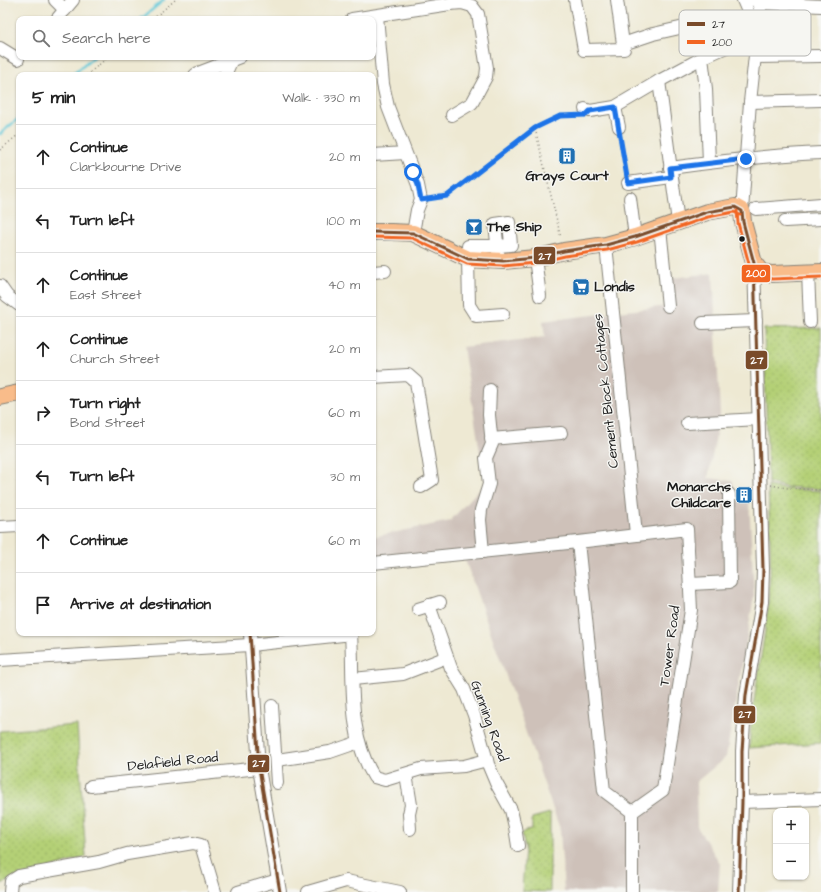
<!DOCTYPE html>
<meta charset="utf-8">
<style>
:root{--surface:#fff;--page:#f2f2f2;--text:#222;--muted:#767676;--line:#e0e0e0}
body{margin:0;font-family:"Architects Daughter",sans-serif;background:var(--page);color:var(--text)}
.controls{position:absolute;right:12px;bottom:12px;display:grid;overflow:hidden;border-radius:8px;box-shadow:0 1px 3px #0004}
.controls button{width:36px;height:36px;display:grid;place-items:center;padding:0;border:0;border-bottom:1px solid var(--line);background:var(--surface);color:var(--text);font:20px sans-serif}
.stop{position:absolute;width:12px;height:12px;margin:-9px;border:3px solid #1a73e8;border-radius:50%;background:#fff}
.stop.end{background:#1a73e8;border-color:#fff;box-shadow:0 1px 4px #0008}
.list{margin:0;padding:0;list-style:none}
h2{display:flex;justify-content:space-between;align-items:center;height:52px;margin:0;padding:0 16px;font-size:17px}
h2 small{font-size:13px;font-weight:400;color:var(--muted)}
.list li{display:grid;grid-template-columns:26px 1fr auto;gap:12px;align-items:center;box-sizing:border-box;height:64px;padding:0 16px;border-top:1px solid var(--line)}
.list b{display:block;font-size:15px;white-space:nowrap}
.list p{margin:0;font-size:13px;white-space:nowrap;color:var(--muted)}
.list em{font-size:13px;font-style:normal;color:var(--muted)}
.icon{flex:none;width:22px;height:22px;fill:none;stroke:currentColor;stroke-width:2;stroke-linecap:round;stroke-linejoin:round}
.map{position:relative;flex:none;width:821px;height:892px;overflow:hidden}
.search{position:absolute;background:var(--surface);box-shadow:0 1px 3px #0004;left:16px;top:16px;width:360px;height:44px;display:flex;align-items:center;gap:10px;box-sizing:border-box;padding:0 14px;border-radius:8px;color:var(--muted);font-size:15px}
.panel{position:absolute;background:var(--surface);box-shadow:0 1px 3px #0004;left:16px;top:72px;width:360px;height:564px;border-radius:8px}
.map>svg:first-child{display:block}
.industrial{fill:#cec1b9}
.park{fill:url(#park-dots);stroke:#687649}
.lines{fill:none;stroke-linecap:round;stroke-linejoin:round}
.stream{stroke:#5ec8d8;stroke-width:2.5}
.minor-casing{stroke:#858278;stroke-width:14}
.major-casing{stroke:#858278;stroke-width:18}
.path{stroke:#858278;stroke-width:1.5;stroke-dasharray:1 3;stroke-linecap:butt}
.minor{stroke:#fff;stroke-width:12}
.major{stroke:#f9bc8a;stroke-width:16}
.bus-1-casing{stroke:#f6f6f2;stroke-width:6}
.bus-2-casing{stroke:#f6f6f2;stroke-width:6}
.bus-1{stroke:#7a4b2a;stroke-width:3}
.bus-2{stroke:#f26522;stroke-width:3}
.route{stroke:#1a73e8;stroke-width:5}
.bus-dot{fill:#1c1c1c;stroke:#f6f6f2;stroke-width:1.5}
.labels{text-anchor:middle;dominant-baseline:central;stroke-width:3;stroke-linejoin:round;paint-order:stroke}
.poi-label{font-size:14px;font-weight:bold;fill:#1c1c1c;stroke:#f6f6f2;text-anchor:start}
.street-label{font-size:14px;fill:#1c1c1c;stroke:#f6f6f2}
.key{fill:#f6f6f2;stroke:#b5b5b2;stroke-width:1}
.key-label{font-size:11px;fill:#1c1c1c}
.line-badge{stroke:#f6f6f2;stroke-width:1.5}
.badge-label{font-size:11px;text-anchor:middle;font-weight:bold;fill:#fff}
</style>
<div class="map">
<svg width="821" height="892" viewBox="0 0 821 892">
<defs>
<pattern id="park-dots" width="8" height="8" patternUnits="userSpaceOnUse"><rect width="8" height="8" fill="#b4d076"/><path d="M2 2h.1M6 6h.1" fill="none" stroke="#9ab266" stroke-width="1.8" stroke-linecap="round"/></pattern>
</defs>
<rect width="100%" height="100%" fill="#f6f6f2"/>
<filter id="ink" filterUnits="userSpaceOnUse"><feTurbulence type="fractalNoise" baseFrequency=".025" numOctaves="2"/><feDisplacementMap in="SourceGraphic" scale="8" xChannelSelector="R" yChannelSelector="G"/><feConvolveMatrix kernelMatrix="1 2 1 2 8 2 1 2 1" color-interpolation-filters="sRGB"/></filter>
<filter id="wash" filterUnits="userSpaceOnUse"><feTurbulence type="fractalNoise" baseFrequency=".012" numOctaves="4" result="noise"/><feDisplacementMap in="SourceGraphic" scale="16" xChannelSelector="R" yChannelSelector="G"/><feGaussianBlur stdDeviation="0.9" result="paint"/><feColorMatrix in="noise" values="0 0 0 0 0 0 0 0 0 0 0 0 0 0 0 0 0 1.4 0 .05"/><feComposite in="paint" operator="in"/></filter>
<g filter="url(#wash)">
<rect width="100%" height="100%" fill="#eee9d3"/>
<polygon class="industrial" points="713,273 720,414 708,478 733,481 735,501 749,500 754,596 726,757 696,782 697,827 720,863 718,892 564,892 560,829 463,554 373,563 373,537 450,521 485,483 463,347 545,337 543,321 668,306 665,279"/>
<g class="park">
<polygon points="821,328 821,489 786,487 768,483 764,329"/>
<path d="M768,486L785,489L821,491V743L749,748C752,695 766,643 769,590C772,556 769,520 768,486Z"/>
<polygon points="77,725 86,857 0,884 0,731"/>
<polygon points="550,813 550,892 522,891 525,848 522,834 525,831 532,830 532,818"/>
</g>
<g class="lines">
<g class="stream">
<polyline points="141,19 164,0"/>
<polyline points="72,75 94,57"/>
<polyline points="0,134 19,118"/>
</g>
</g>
</g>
<g filter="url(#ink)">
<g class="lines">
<defs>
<g id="minor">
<polyline points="55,0 65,10"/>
<polyline points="575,0 584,50 624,49 623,44"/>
<polyline points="617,0 623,44 653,34 684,27"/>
<polyline points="743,0 756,30"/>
<polyline points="754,0 760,3 821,6"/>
<polyline points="377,16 383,84 388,107 418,185 421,200 417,210 413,233"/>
<polyline points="57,19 73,0"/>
<polyline points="352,19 450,4 462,3 472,6 478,14 487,68 486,77 472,103 452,115"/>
<polyline points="0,48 18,59"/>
<polyline points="756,57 821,56"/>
<polyline points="702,58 706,89 709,162"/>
<polyline points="195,75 198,73 240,57"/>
<polyline points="225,75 232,59"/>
<polyline points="659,81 678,222"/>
<polyline points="750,102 821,100"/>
<polyline points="615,107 619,127"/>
<polyline points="585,109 590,111 615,107 659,81 702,58 735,43 757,37"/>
<polyline points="373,155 405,153"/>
<path d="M670,168C720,161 771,155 821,153"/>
<polyline points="628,183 671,177"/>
<polyline points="630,198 635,237"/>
<polyline points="756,209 821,204"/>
<polyline points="742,211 750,102 761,0"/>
<polyline points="785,221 821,219"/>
<polyline points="660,228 668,306"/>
<polyline points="606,245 636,534"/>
<polyline points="468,246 497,246 511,245 509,222 495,224 499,261"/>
<polyline points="535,258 540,296"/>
<polyline points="468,259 469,305 476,316 503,314"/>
<polyline points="373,272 385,271"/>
<polyline points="808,272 810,322"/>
<polyline points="0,286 7,296 19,305"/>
<polyline points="703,323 756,321"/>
<polyline points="373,377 408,375 416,382 432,480 421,487"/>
<polyline points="687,423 759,419"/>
<polyline points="491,439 561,433"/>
<polyline points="0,527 19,526"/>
<polygon points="687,529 691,610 663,790 632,812 604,791 578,542"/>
<polyline points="483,552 480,520 481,510 489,484 486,458 492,444 489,415 490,390"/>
<polyline points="373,563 578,542"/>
<polyline points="690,584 730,582 729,494"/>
<polyline points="429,605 451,668 464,689 474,715 488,764 496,783 511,810 515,827 518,846"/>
<polyline points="418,609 440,602"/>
<polyline points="250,633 259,768 280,892"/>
<path d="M351,633C354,681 347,734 374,777L385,780L421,769L464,766L487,760"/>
<polyline points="0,660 250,645 352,634"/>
<polyline points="353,679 403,674 447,657"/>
<polyline points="272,706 277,783"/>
<polyline points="277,760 330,752 359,742"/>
<polyline points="406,774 411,805 409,814 410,829"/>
<polyline points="91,786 259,768"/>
<polyline points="742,802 821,799"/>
<polyline points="632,812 632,892"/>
<polyline points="10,892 11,881 19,876 99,862 127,854 193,843 201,845 215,892"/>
<polyline points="238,892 278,880"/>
<polyline points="308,892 346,881 400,892"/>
<polyline points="739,892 742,802 742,751 746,695 762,602 763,569 754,263"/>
</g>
<g id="major">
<polyline points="373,232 391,232 413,233 468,259 503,261 535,258 564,251 606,245 635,237 707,212 735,207 742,211 743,222 754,263 761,272 772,274 821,272"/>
<polyline points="0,397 19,393"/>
</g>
</defs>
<use href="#minor" class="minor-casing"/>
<use href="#major" class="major-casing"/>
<g class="path">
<polyline points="153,19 175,0"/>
<polyline points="87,75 108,57"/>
<polyline points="535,128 560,116 577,116"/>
<polyline points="620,136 626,172"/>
<polyline points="0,150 19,134"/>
<polyline points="431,198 447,195 535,128 561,238"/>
<polyline points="771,485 786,488 821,490"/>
</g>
<use href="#minor" class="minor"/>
<use href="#major" class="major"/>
<defs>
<g id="bus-1">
<polyline points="373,232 413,233 468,259 503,261 535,258 564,251 606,245 635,237 707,212 735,207 742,211 743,222 754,263 763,569 762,602 746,695 742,751 742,802 739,892"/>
<polyline points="250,633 259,768 280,892"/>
</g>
<g id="bus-2">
<polyline points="737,211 738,223 749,264 758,276 772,279 821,277"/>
<polyline points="373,237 412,238 467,264 503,266 535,263 565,256 607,250 637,242 708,217 734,212 740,215"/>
</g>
</defs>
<use href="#bus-1" class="bus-1-casing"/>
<use href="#bus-2" class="bus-2-casing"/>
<use href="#bus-1" class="bus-1"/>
<use href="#bus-2" class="bus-2"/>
</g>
</g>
<g class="lines" filter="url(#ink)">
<polyline class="route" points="413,172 418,185 421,200 447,196 535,128 560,116 586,115 590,111 615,107 628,183 671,177 670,168 746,159"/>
</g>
<defs>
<symbol id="building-square" viewBox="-11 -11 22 22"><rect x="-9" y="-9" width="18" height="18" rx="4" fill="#1f6fb2" stroke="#f6f6f2"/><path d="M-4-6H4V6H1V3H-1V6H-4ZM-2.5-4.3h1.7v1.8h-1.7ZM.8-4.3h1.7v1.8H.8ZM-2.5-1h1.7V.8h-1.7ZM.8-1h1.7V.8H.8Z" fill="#fff"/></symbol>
<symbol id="bar-square" viewBox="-11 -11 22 22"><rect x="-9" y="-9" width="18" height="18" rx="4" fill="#1f6fb2" stroke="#f6f6f2"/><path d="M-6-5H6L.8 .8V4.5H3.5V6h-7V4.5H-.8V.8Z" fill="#fff"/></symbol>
<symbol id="supermarket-square" viewBox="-11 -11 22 22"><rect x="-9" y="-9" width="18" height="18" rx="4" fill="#1f6fb2" stroke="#f6f6f2"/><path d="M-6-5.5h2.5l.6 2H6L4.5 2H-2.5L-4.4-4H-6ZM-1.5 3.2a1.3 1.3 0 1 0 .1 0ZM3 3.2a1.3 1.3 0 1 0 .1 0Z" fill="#fff"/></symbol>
</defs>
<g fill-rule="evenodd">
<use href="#building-square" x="557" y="146" width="20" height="20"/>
<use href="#bar-square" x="464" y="217" width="20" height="20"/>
<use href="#supermarket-square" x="571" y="277" width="20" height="20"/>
<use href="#building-square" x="734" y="485" width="20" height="20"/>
</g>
<circle class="bus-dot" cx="742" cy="239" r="3.5"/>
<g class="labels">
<g class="poi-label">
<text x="567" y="176" text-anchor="middle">Grays Court</text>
<text x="487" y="227">The Ship</text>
<text x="594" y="287">Londis</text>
<text x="731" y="487" text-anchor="end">Monarchs<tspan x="731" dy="16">Childcare</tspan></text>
</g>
<g class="street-label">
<text transform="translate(606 391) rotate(-96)">Cement Block Cottages</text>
<text transform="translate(670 646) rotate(-82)">Tower Road</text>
<text transform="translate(489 721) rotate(70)">Gunning Road</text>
<text transform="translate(173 762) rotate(-6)">Delafield Road</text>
</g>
</g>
<rect x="679" y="10" width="132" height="46" rx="6" class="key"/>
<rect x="687" y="22" width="18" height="4" fill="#7a4b2a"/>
<rect x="687" y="40" width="18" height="4" fill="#f26522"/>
<g class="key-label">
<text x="712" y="28">27</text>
<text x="712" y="46">200</text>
</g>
<g class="line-badge">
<rect x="533" y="246" width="23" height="19" rx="4" fill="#7a4b2a"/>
<rect x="741" y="264" width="30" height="19" rx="4" fill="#f26522"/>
<rect x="745" y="350" width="23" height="20" rx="4" fill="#7a4b2a"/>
<rect x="733" y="705" width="23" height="19" rx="4" fill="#7a4b2a"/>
<rect x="247" y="754" width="23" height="19" rx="4" fill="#7a4b2a"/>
</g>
<g class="badge-label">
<text x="545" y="260">27</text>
<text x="756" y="277">200</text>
<text x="757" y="364">27</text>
<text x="745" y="718">27</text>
<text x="259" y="767">27</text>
</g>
</svg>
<div class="controls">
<button>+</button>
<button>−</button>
</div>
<div class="stop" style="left:413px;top:172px"></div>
<div class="stop end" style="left:746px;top:159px"></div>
<div class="search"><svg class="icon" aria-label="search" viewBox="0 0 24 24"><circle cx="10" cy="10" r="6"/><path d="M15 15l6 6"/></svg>Search here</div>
<section class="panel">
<h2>5 min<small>Walk · 330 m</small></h2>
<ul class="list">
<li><svg class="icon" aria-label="ahead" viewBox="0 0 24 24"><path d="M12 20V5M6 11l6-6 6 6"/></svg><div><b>Continue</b><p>Clarkbourne Drive</p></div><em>20 m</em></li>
<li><svg class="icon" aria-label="left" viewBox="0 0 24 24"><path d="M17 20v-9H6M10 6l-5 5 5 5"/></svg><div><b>Turn left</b></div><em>100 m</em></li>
<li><svg class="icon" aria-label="ahead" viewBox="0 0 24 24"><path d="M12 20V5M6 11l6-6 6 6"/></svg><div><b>Continue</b><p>East Street</p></div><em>40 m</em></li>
<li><svg class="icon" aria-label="ahead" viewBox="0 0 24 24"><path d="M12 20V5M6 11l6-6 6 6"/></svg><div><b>Continue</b><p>Church Street</p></div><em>20 m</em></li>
<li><svg class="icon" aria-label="right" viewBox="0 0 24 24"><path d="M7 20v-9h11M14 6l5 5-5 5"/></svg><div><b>Turn right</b><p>Bond Street</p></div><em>60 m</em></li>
<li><svg class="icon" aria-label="left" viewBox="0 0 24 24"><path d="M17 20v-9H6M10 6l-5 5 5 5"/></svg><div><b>Turn left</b></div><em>30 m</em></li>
<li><svg class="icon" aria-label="ahead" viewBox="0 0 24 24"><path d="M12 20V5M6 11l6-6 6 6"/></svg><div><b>Continue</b></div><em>60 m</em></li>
<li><svg class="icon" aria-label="arrive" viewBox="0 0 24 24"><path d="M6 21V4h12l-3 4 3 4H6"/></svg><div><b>Arrive at destination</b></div></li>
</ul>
</section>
</div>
